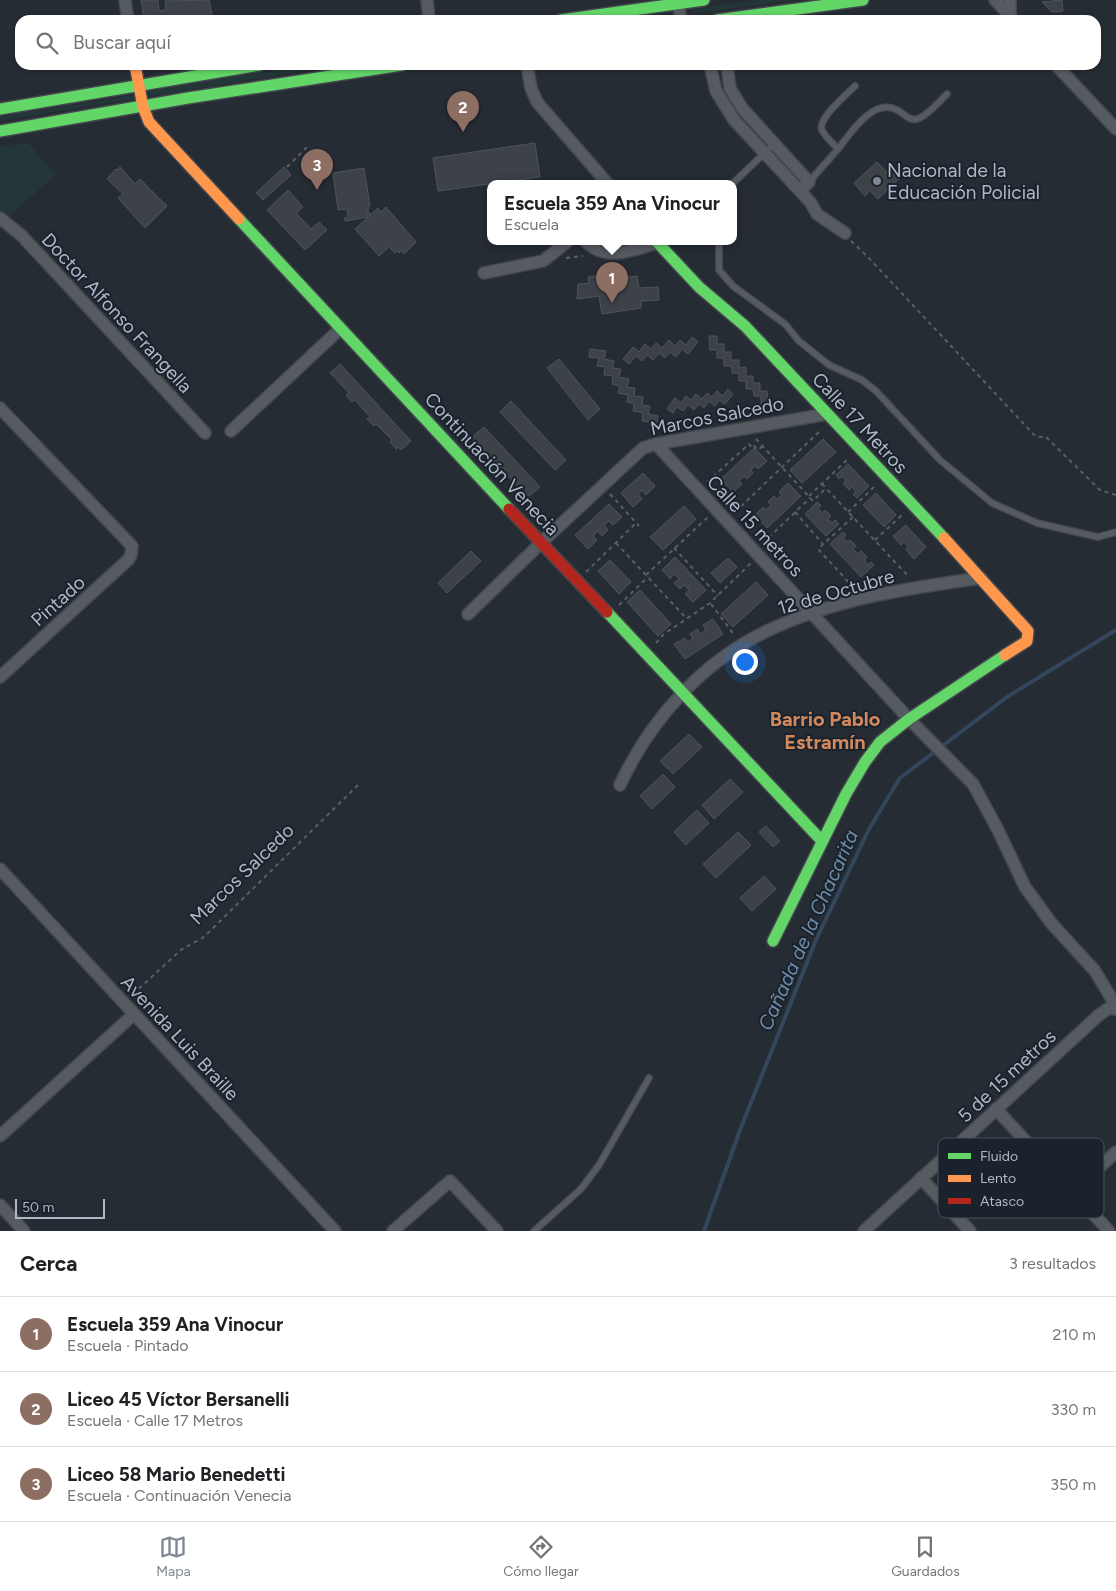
<!DOCTYPE html>
<html lang="es">
<meta charset="utf-8">
<style>
:root{--surface:#fff;--page:#f2f2f2;--text:#202124;--muted:#757577;--line:#e0e0e0;--accent:#7f8892}
body{margin:0;font-family:Figtree,sans-serif;background:var(--page);color:var(--text)}
.scale{position:absolute;left:15px;bottom:12px;width:90px;box-sizing:border-box;padding-left:5px;border:2px solid #afb9c5;border-top:0;font-size:14px;line-height:18px;white-space:nowrap;color:#afb9c5;-webkit-text-stroke:4px #1a232d;paint-order:stroke}
.you{position:absolute;left:744px;top:661px;width:18px;height:18px;margin:-12px;border:4px solid #fff;border-radius:50%;background:#1a73e8;box-shadow:0 0 0 8px #1a73e833}
.badge{display:grid;place-items:center;width:32px;height:32px;border-radius:50%;background:var(--accent);color:#fff;font-size:16px;font-weight:700}
.pin{position:absolute;translate:-50% -41px;filter:drop-shadow(0 1px 2px #0008)}
.pin::after{content:'';position:absolute;top:26px;width:18px;height:15px;background:inherit;clip-path:polygon(0 0,100% 0,50% 100%)}
.popup{position:absolute;left:487px;top:180px;width:250px;height:65px;box-sizing:border-box;display:grid;place-content:center;border-radius:10px;background:var(--surface);filter:drop-shadow(0 1px 4px #0005);font-size:16px;white-space:nowrap;color:var(--muted)}
.popup b{font-size:19px;color:var(--text)}
.popup::after{content:'';position:absolute;left:50%;top:100%;margin-left:-10px;border:10px solid transparent;border-top-color:var(--surface)}
.list{margin:0;padding:0;list-style:none}
h2{display:flex;justify-content:space-between;align-items:center;height:65px;margin:0;padding:0 20px;font-size:21px}
h2 small{font-size:16px;font-weight:400;color:var(--muted)}
.list li{display:grid;grid-template-columns:32px 1fr auto;gap:15px;align-items:center;box-sizing:border-box;height:75px;padding:0 20px;border-top:1px solid var(--line)}
.list b{display:block;font-size:19px;white-space:nowrap}
.list p{margin:0;font-size:16px;white-space:nowrap;color:var(--muted)}
.list em{font-size:16px;font-style:normal;color:var(--muted)}
.icon{flex:none;width:28px;height:28px;fill:none;stroke:currentColor;stroke-width:2;stroke-linecap:round;stroke-linejoin:round}
.map{position:relative;flex:none;width:1116px;height:1231px;overflow:hidden}
.search{position:absolute;background:var(--surface);box-shadow:0 1px 4px #0004;left:15px;right:15px;top:15px;height:55px;display:flex;align-items:center;gap:12px;box-sizing:border-box;padding:0 18px;border-radius:15px;color:var(--muted);font-size:19px}
.sheet{height:290px;background:var(--surface)}
nav{display:flex;justify-content:space-around;align-items:center;box-sizing:border-box;height:70px;border-top:1px solid var(--line);background:var(--surface);font-size:14px;color:var(--muted)}
nav a{display:grid;justify-items:center;gap:2px}
nav .on{color:var(--accent)}
.map>svg:first-child{display:block}
.green{fill:#233638}
.lines{fill:none;stroke-linecap:round;stroke-linejoin:round}
.stream{stroke:#34465b;stroke-width:4}
.building{fill:#3d4248;stroke:#4e545b}
.lane-casing{stroke:#44484e;stroke-width:8}
.street-casing{stroke:#44484e;stroke-width:14}
.fast-casing{stroke:#44484e;stroke-width:14}
.slow-casing{stroke:#44484e;stroke-width:14}
.jam-casing{stroke:#44484e;stroke-width:14}
.path{stroke:#5a5f65;stroke-width:2;stroke-dasharray:4 4;stroke-linecap:butt}
.lane{stroke:#565b61;stroke-width:5.5}
.street{stroke:#565b61;stroke-width:11}
.fast{stroke:#63d668;stroke-width:11}
.slow{stroke:#ff974d;stroke-width:11}
.jam{stroke:#b3261e;stroke-width:11}
.poi-dot{fill:#7f8892;stroke:#1a232d;stroke-width:2}
.labels{text-anchor:middle;dominant-baseline:central;stroke-width:4;stroke-linejoin:round;paint-order:stroke}
.poi-label{font-size:19px;fill:#afb9c5;stroke:#1a232d;text-anchor:start}
.street-label{font-size:19px;fill:#afb9c5;stroke:#1a232d}
.neighbourhood-label{font-size:20px;font-weight:bold;fill:#d2885d;stroke:#1a232d}
.water-label{font-size:20px;font-style:italic;fill:#708ca9;stroke:#1a232d}
.key{fill:#1a232d;stroke:#47505b;stroke-width:1}
.key-label{font-size:14px;fill:#afb9c5}
</style>
<div class="map">
<svg width="1116" height="1231" viewBox="0 0 1116 1231">
<rect width="100%" height="100%" fill="#262c33"/>
<g class="green">
<polygon points="757,0 791,0 695,13 694,9"/>
<polygon points="304,65 338,65 151,96 150,95 150,91"/>
<polygon points="133,95 133,99 0,121 0,117"/>
<polygon points="27,142 56,174 10,216 0,212 0,147"/>
</g>
<g class="lines">
<polyline class="stream" points="704,1231 740,1130 816,940 869,829 900,778 1007,697 1116,630"/>
</g>
<g class="building">
<polygon points="141,0 158,0 159,11 166,10 165,1 209,0 213,19 144,20"/>
<polygon points="1062,0 1063,11 1052,12 1042,2"/>
<polygon points="535,143 540,177 438,191 433,158"/>
<polygon points="877,162 888,173 891,171 899,179 878,199 870,191 865,196 854,183"/>
<polygon points="120,167 135,184 140,179 167,206 145,228 118,198 123,194 107,179 116,169 117,170"/>
<polygon points="284,167 291,175 263,200 256,193"/>
<polygon points="364,168 370,206 368,207 368,212 371,214 368,217 345,221 344,218 348,217 347,209 338,210 333,173"/>
<polygon points="288,190 303,207 296,213 311,229 319,222 327,230 305,250 267,210"/>
<polygon points="386,207 416,242 404,254 402,250 399,253 397,251 395,253 389,247 379,256 355,229 378,208 381,212"/>
<polygon points="592,276 602,277 609,280 637,276 639,288 658,287 659,300 641,301 641,308 602,314 599,296 577,299 578,284 589,283 588,277"/>
<polygon points="709,336 717,336 717,344 724,344 724,352 731,352 731,360 739,360 739,368 746,367 746,376 753,376 753,383 760,383 760,391 767,391 768,404 761,405 761,396 754,396 753,389 746,389 746,381 739,381 739,373 732,373 732,366 724,366 724,358 717,358 717,350 710,350"/>
<polygon points="692,337 698,342 688,354 682,349 676,357 670,352 665,358 659,353 653,360 647,355 642,361 636,356 629,364 623,359 633,347 639,352 645,344 651,349 656,343 662,348 669,340 675,346 680,340 686,345"/>
<polygon points="590,349 606,351 604,359 614,361 613,368 621,369 619,377 629,379 627,387 635,388 634,396 643,397 642,405 650,406 648,414 658,416 657,423 642,421 643,413 633,411 634,404 627,402 628,395 618,393 620,386 612,384 613,376 604,375 605,367 597,366 599,358 589,357"/>
<polygon points="559,359 600,409 588,420 547,368"/>
<polygon points="340,364 411,441 401,450 398,447 396,449 390,442 392,440 376,424 374,426 367,419 370,417 355,400 352,402 346,395 349,393 330,373"/>
<polygon points="728,389 733,394 725,404 719,400 715,406 709,401 704,408 699,404 694,410 688,405 683,411 677,407 673,413 667,409 675,398 681,403 686,396 691,400 696,394 702,399 707,393 712,397 717,391 723,396"/>
<polygon points="511,401 566,460 555,470 500,412"/>
<polygon points="484,427 540,487 528,497 472,437"/>
<polygon points="823,439 836,452 802,483 790,470"/>
<polygon points="754,448 767,461 758,469 755,466 751,470 753,473 747,479 744,476 739,481 742,484 733,492 721,479"/>
<polygon points="848,464 869,486 857,498 853,494 856,492 852,487 849,490 843,483 846,481 842,476 839,479 836,475"/>
<polygon points="643,473 655,486 646,495 642,490 638,494 642,499 633,507 621,493"/>
<polygon points="788,483 801,496 767,528 755,515 763,507 766,510 771,505 768,502 774,496 777,499 782,495 779,492"/>
<polygon points="876,493 896,515 884,527 863,505"/>
<polygon points="817,502 821,505 818,508 822,513 825,510 831,516 828,519 832,523 835,520 839,524 826,536 805,514"/>
<polygon points="609,504 622,517 613,525 609,521 604,525 608,530 602,536 598,531 593,536 597,540 588,549 575,535"/>
<polygon points="684,506 696,519 663,550 650,537"/>
<polygon points="906,525 926,547 914,559 906,550 908,547 904,542 901,545 893,536"/>
<polygon points="843,532 846,535 843,538 847,542 850,540 856,546 853,549 858,554 861,551 867,557 864,560 868,565 871,562 874,565 861,577 830,544"/>
<polygon points="471,551 481,561 447,593 438,583"/>
<polygon points="675,557 706,590 693,602 685,594 689,590 684,585 680,589 674,583 679,579 674,574 670,579 662,570"/>
<polygon points="728,558 737,567 720,583 711,573"/>
<polygon points="610,560 631,582 619,594 598,571"/>
<polygon points="756,582 768,595 733,627 721,614"/>
<polygon points="640,590 671,624 658,636 627,602"/>
<polygon points="713,619 723,634 685,659 674,644 685,638 688,642 693,639 690,634 697,629 701,634 706,630 703,625"/>
<polygon points="689,734 702,747 673,774 660,761"/>
<polygon points="663,774 675,787 652,809 640,796"/>
<polygon points="730,779 743,792 714,819 702,805"/>
<polygon points="697,810 709,823 686,845 674,832"/>
<polygon points="766,826 780,841 773,847 759,832"/>
<polygon points="738,832 751,845 716,878 703,864"/>
<polygon points="764,876 776,889 752,911 740,898"/>
</g>
<g class="lines">
<defs>
<g id="lane">
<path d="M838,149C850,134 873,97 897,110C904,113 908,121 917,119C926,117 940,101 947,94"/>
<path d="M809,182L838,149C833,143 825,137 822,130C817,119 847,94 855,86"/>
<polyline points="732,184 774,144"/>
<polyline points="719,242 719,270 733,286 785,324 799,341 829,365 862,380 876,391 940,460 992,503 1037,523 1098,537 1116,532"/>
<polyline points="534,1231 581,1189 599,1165 649,1078"/>
</g>
<g id="street">
<polyline points="125,0 128,20"/>
<polyline points="427,0 429,20"/>
<polyline points="678,0 681,20"/>
<polyline points="995,0 1014,20"/>
<polyline points="1010,16 1010,0"/>
<polyline points="527,65 531,88 537,102 608,184"/>
<polyline points="710,65 716,91 734,120 800,191 811,203 817,214 845,233"/>
<polyline points="727,65 730,88 742,108 809,182 800,191"/>
<polyline points="1056,65 1116,129"/>
<polyline points="0,218 22,236 205,433"/>
<path d="M586,242C607,262 633,250 657,243"/>
<polyline points="484,273 543,261 567,242"/>
<polyline points="0,408 132,546 131,555 129,559 0,677"/>
<polyline points="231,431 340,329"/>
<polyline points="656,444 909,719 973,784 998,830 1025,887 1052,924 1095,971 1116,1006"/>
<polyline points="468,614 542,542 643,448 656,444 827,414"/>
<path d="M620,785C650,720 702,662 767,631C834,599 909,588 981,578"/>
<polyline points="0,869 335,1231"/>
<polyline points="996,1109 1109,1231"/>
<polyline points="0,1136 134,1014"/>
<polyline points="921,1178 970,1231"/>
<polyline points="1073,1192 1116,1152"/>
<polyline points="0,1205 24,1231"/>
<polyline points="393,1231 450,1181 497,1231"/>
<polyline points="864,1231 1099,1015 1109,1008 1116,1009"/>
</g>
<g id="fast">
<polyline points="561,20 704,0"/>
<polyline points="717,20 863,0"/>
<polyline points="0,109 260,65"/>
<polyline points="0,131 188,98 402,65"/>
<polyline points="239,219 509,509"/>
<polyline points="657,242 699,287 745,326 944,538"/>
<polyline points="607,612 822,841"/>
<polyline points="773,941 846,794 865,762 880,742 909,719 1005,655"/>
</g>
<g id="slow">
<polyline points="135,65 143,107 149,122 239,219"/>
<polyline points="944,538 1028,631 1027,641 1005,655"/>
</g>
<polyline id="jam" points="509,509 607,612"/>
</defs>
<use href="#lane" class="lane-casing"/>
<use href="#street" class="street-casing"/>
<use href="#fast" class="fast-casing"/>
<use href="#slow" class="slow-casing"/>
<use href="#jam" class="jam-casing"/>
<g class="path">
<polyline points="287,167 309,145"/>
<polyline points="851,241 867,256 1036,437 1046,437 1100,490 1116,495"/>
<polyline points="566,258 583,256"/>
<polyline points="756,439 813,501 826,488"/>
<polyline points="707,482 749,444 752,448 754,446 758,450 763,446"/>
<polyline points="822,484 909,577"/>
<polyline points="610,494 639,526"/>
<polyline points="809,496 849,458"/>
<polyline points="735,512 822,429"/>
<polyline points="795,512 823,544"/>
<polyline points="848,512 875,486"/>
<polyline points="853,517 818,549 854,588"/>
<polyline points="875,540 902,515"/>
<polyline points="616,543 687,619"/>
<polyline points="763,543 810,498"/>
<polyline points="674,548 718,596"/>
<polyline points="586,572 636,523"/>
<polyline points="646,575 708,517"/>
<polyline points="711,604 735,636"/>
<polyline points="619,605 648,577"/>
<polyline points="656,643 664,634 710,603 751,563"/>
<polyline points="133,994 182,949 201,939 208,933 358,785"/>
</g>
<use href="#lane" class="lane"/>
<use href="#street" class="street"/>
<use href="#fast" class="fast"/>
<use href="#slow" class="slow"/>
<use href="#jam" class="jam"/>
</g>
<circle class="poi-dot" cx="877" cy="181" r="5"/>
<g class="labels">
<g class="poi-label">
<text x="887" y="170">Nacional de la<tspan x="887" dy="22">Educación Policial</tspan></text>
</g>
<g class="street-label">
<text transform="translate(117 313) rotate(47)">Doctor Alfonso Frangella</text>
<text transform="translate(717 416) rotate(-11)">Marcos Salcedo</text>
<text transform="translate(860 423) rotate(47)">Calle 17 Metros</text>
<text transform="translate(492 464) rotate(47)">Continuación Venecia</text>
<text transform="translate(755 526) rotate(47)">Calle 15 metros</text>
<text transform="translate(836 592) rotate(-16)">12 de Octubre</text>
<text transform="translate(58 601) rotate(-42)">Pintado</text>
<text transform="translate(242 874) rotate(-44)">Marcos Salcedo</text>
<text transform="translate(180 1038) rotate(47)">Avenida Luis Braille</text>
<text transform="translate(1007 1076) rotate(-43)">5 de 15 metros</text>
</g>
<g class="neighbourhood-label">
<text x="825" y="719">Barrio Pablo<tspan x="825" dy="23">Estramín</tspan></text>
</g>
<g class="water-label">
<text transform="translate(808 930) rotate(-66)">Cañada de la Chacarita</text>
</g>
</g>
<rect x="938" y="1138" width="166" height="80" rx="8" class="key"/>
<rect x="948" y="1153" width="23" height="6" fill="#63d668"/>
<rect x="948" y="1175" width="23" height="7" fill="#ff974d"/>
<rect x="948" y="1198" width="23" height="6" fill="#b3261e"/>
<g class="key-label">
<text x="980" y="1161">Fluido</text>
<text x="980" y="1183">Lento</text>
<text x="980" y="1206">Atasco</text>
</g>
</svg>
<div class="scale">50 m</div>
<div class="you"></div>
<div class="pin badge" style="left:612px;top:303px;background:#8d6e63">1</div>
<div class="popup"><b>Escuela 359 Ana Vinocur</b>Escuela</div>
<div class="pin badge" style="left:463px;top:132px;background:#8d6e63">2</div>
<div class="pin badge" style="left:317px;top:190px;background:#8d6e63">3</div>
<div class="search"><svg class="icon" aria-label="search" viewBox="0 0 24 24"><circle cx="10" cy="10" r="6"/><path d="M15 15l6 6"/></svg>Buscar aquí</div>
</div>
<section class="sheet">
<h2>Cerca<small>3 resultados</small></h2>
<ul class="list">
<li><span class="badge" style="background:#8d6e63">1</span><div><b>Escuela 359 Ana Vinocur</b><p>Escuela · Pintado</p></div><em>210 m</em></li>
<li><span class="badge" style="background:#8d6e63">2</span><div><b>Liceo 45 Víctor Bersanelli</b><p>Escuela · Calle 17 Metros</p></div><em>330 m</em></li>
<li><span class="badge" style="background:#8d6e63">3</span><div><b>Liceo 58 Mario Benedetti</b><p>Escuela · Continuación Venecia</p></div><em>350 m</em></li>
</ul>
</section>
<nav>
<a class="on"><svg class="icon" aria-label="map" viewBox="0 0 24 24"><path d="M3 6l6-2 6 2 6-2v14l-6 2-6-2-6 2zM9 4v14M15 6v14"/></svg>Mapa</a>
<a><svg class="icon" aria-label="directions" viewBox="0 0 24 24"><path d="M12 3l9 9-9 9-9-9zM9 14v-3h6M13 9l2 2-2 2"/></svg>Cómo llegar</a>
<a><svg class="icon" aria-label="saved" viewBox="0 0 24 24"><path d="M7 4h10v16l-5-4-5 4z"/></svg>Guardados</a>
</nav>
